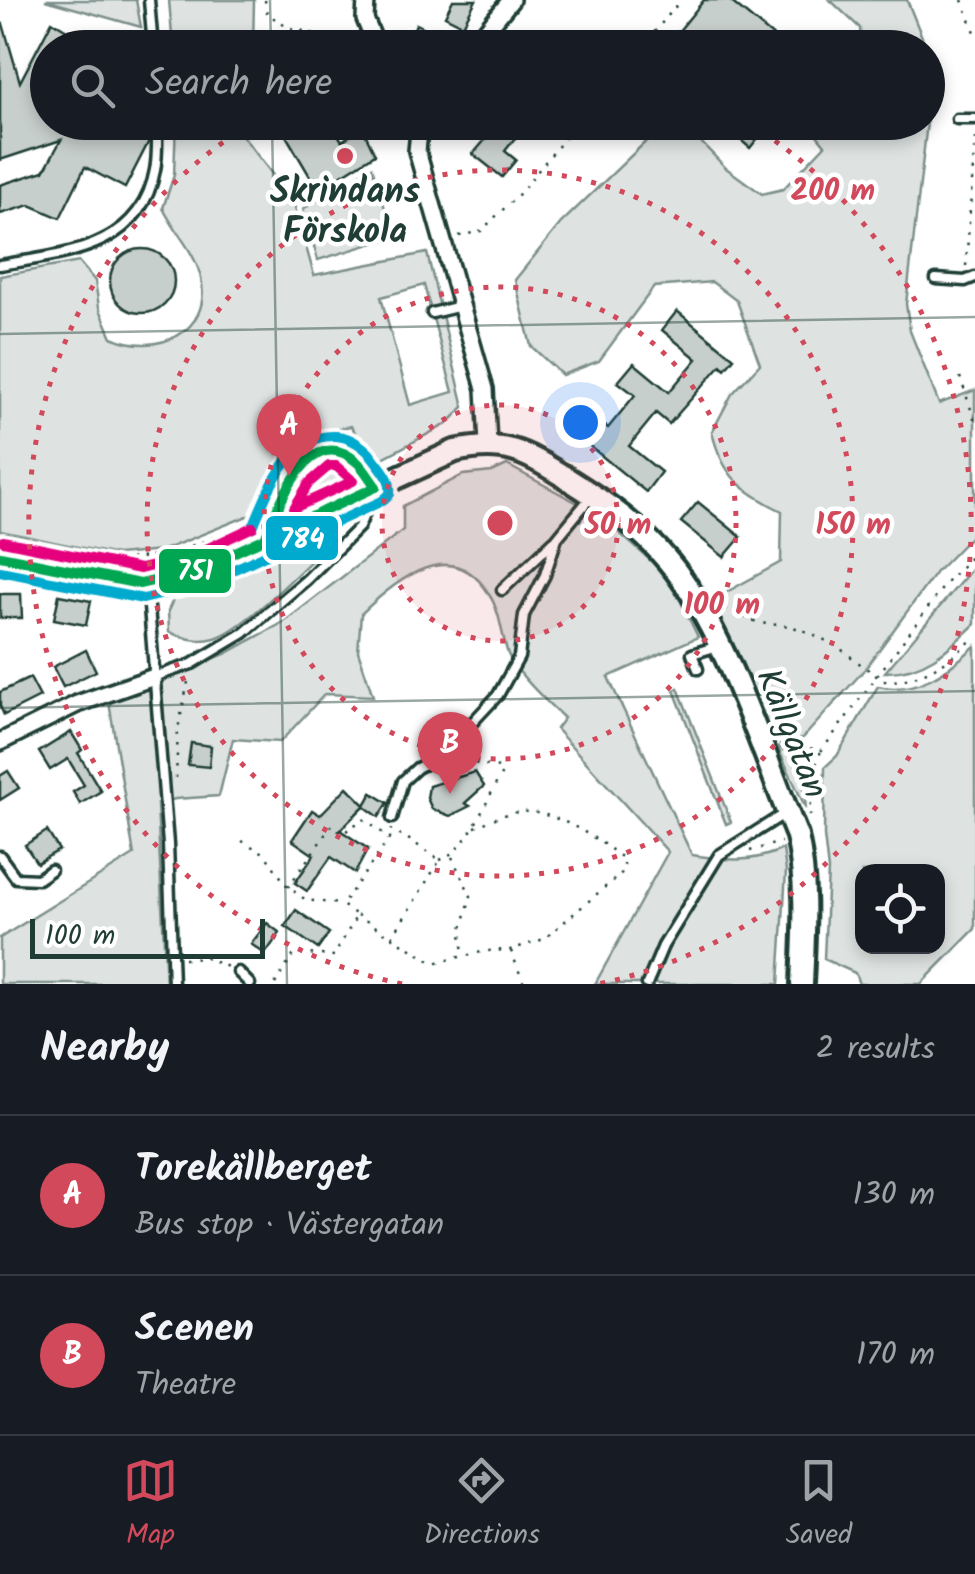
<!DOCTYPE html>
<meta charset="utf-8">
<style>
:root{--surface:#171b24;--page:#20242c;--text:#f1f3f6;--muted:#9ea1a6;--line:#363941;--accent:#d1495b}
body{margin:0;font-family:Kalam,sans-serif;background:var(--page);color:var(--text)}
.controls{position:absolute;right:30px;bottom:30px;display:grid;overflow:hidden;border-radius:20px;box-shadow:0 5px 15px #0003}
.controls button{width:90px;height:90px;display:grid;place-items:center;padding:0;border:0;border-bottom:2px solid var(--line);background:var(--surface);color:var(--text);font:50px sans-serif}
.scale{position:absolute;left:30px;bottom:25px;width:235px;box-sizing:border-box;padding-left:10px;border:5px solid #1f3d34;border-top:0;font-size:28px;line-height:35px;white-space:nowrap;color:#1f3d34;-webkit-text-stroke:8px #fff;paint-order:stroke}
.you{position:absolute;left:580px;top:422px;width:35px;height:35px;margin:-25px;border:8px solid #fff;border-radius:50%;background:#1a73e8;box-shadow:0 0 0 15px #1a73e833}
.badge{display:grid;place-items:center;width:65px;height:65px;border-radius:50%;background:var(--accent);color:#fff;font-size:32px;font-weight:700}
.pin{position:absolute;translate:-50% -82px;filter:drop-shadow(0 2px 5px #0008)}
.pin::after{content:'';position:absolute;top:52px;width:35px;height:30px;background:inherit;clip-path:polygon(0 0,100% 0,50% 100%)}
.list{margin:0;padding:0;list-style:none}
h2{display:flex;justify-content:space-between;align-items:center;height:130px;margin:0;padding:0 40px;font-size:42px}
h2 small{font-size:32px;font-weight:400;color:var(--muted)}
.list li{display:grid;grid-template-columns:65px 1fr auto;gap:30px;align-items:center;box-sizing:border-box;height:160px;padding:0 40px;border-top:2px solid var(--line)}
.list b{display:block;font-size:38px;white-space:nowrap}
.list p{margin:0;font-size:32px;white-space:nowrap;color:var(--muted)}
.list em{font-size:32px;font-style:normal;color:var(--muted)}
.icon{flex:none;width:55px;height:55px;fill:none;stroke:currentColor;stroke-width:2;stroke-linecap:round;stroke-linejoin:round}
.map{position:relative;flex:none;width:975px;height:984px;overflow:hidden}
.search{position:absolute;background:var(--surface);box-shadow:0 5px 15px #0003;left:30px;right:30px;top:30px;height:110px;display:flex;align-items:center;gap:25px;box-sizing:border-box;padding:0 35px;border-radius:55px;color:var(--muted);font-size:38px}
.sheet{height:450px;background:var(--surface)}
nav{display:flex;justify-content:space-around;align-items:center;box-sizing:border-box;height:140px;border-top:2px solid var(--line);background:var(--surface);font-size:28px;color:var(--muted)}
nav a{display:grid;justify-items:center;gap:5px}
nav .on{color:var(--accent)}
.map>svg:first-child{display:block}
.green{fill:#dee3e2;stroke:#7e908b;stroke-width:2.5;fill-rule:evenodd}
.building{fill:#c7cfcc;stroke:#1f3d34;stroke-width:2.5}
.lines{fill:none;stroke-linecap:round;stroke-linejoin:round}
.service-casing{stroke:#1f3d34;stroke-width:15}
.minor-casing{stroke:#1f3d34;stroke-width:22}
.tertiary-casing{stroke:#1f3d34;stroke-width:28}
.path{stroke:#1f3d34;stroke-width:2.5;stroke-dasharray:2.5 8;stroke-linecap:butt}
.service{stroke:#fff;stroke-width:8}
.minor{stroke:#fff;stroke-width:15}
.tertiary{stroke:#fff;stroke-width:20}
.bus-1-casing{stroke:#fff;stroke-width:18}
.bus-2-casing{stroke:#fff;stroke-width:18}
.bus-3-casing{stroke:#fff;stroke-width:18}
.bus-1{stroke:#00a651;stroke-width:10}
.bus-2{stroke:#00a9ce;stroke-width:10}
.bus-3{stroke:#e5007d;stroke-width:10}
.ticks{fill:none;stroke:#1f3d34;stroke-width:2.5;stroke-opacity:0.45}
.ring{fill:none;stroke:#d1495b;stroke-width:5;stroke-dasharray:5 10}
.poi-dot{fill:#d1495b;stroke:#fff;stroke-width:4}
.labels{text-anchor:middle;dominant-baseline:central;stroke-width:9;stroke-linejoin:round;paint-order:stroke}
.poi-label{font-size:35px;font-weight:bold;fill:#1f3d34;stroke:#fff}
.street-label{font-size:35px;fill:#1f3d34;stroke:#fff}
.centre{fill:#d1495b;stroke:#fff;stroke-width:5}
.ring-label{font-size:30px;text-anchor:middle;font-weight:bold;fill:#d1495b;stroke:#fff;stroke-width:9;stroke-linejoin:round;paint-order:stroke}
.line-badge{stroke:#fff;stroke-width:4}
.badge-label{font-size:28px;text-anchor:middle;font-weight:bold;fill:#fff}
</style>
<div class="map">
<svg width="975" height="984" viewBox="0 0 975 984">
<rect width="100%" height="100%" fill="#fff"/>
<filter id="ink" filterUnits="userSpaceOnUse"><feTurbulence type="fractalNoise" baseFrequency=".01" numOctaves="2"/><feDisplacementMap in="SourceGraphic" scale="20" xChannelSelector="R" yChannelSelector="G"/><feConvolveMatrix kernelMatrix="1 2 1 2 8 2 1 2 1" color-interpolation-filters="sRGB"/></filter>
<g filter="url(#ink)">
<g class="green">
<polygon points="46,0 136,0 141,27 45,0"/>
<polygon points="169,0 254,0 253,47 173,47"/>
<polygon points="830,0 907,0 926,47 861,47 860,28"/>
<path d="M176,123H240L238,130L293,201L314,275L427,253L464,407L447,424L375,462L351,426L321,431L255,513L161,551L117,555L0,531V276L79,262L95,281L99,307L112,337C156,357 213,333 201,278C195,251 175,233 163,208L174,175ZM424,285L453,392L410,405L381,297Z"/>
<path d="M819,123H927L906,304L910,331L939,404L975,390V532L936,572L865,669L803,738C796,740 787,742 780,740C748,730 723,630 714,599L781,562L782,511C742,491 723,477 712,432L732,394L760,364L737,301L712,282L654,287L599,361L562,375L531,346L515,280L561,223L661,127L697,138L726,168L762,194L783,189L825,145L813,130Z"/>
<polygon points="372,167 394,237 318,260 303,209"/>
<path d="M327,457C341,457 350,459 354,473L291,501L317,465Z"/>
<path d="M507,465L598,514L659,568L680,600L698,637L608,677L692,855C727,860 750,864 783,849L786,871L779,984H595L668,852L556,729L564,718C549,704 515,672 508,654C501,634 501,613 489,594C452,534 396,580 361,614L358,651L373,696L325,694L280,742L233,739L219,796L175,799L157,804L166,984H0V938L134,855L109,702L227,653L284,622L403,530V506L463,475L492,472Z"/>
<path d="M317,523H334L331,542C304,566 247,628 215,638C197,643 185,638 169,632L168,611L176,593L265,553Z"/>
<path d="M975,565V624C949,649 923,673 885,672Z"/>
<path d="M975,646V929L921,984H859L855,973L824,959L828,870L824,836L825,767L837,756L878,686C916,695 948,671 975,646ZM862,872H938V946H862Z"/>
<polygon points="678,688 731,822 726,824 674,690"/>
<polygon points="777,746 788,753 813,757 804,787 806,809"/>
</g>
<g class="building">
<polygon points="453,0 476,0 463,25 445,16"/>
<polygon points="704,0 729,0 787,48 665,48"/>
<polygon points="52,21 97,48 48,48 48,122 134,122 130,132 149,141 125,188 85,167 60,218 30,205 0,214 0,185 44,171 61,140 0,160 0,25 3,24 20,82"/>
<polygon points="416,24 446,38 442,48 406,48"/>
<polygon points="278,122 330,122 342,141 362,127 375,154 318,190"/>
<polygon points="463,122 528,122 505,151 516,160 502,177 473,154 485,140"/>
<polygon points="727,122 759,122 766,128 750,148 736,136 739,132"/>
<circle cx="142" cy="281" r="32"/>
<polygon points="677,311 734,358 725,369 721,365 669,424 656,413 629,446 661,472 646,492 575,434 591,415 608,428 635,395 618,382 634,363 669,392 697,359 662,330"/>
<polygon points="698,502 741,537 724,557 681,522"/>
<polygon points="0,594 21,594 22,618 0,618"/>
<polygon points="59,595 91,601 86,625 54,619"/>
<polygon points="86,650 96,671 63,687 53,667"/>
<polygon points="30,678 40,697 4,715 0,706 0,692"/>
<polygon points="71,732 82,750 78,753 101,791 80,804 73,792 84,785 68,759 50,770 39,752"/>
<polygon points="191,743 211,746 209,767 188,765"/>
<polygon points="8,771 19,788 0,800 0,776"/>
<polygon points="475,772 484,786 465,803 470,806 450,816 432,809 427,798 429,786"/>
<polygon points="347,787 365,805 372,793 388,803 379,817 364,806 340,830 368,849 355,873 331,857 307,891 295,883 314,855 292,840 312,810 320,815"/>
<polygon points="47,831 59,850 37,863 25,845"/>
<polygon points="296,910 329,933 318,949 285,926"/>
<polygon points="267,923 280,933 265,954 251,944"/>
</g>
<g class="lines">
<defs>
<g id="service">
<polyline points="149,0 153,48"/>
<polyline points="957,119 975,119"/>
<path d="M0,265C64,254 141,249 155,170C158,155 157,138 157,122"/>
<polyline points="936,279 965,281 975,277"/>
<polyline points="432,313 461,306"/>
<path d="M266,534C285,483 328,404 374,483"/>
<polyline points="140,584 149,607 168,844 173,984"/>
<polyline points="502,590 554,541"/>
<polyline points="698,669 692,654 718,646"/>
<polyline points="154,677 192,664 244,633 307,579 359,527 372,496"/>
<polyline points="392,818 403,781 417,768 442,755 498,695 519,657 524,615 545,575 557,538 590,498"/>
<polyline points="0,856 16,878 38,879 51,870"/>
<polyline points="238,972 250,984"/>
<polyline points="647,984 663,946 719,855 787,812"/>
</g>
<g id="minor">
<polyline points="366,0 365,19 377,48"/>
<polyline points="472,48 511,0"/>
<polyline points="420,122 417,151 485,389 488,444"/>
<polyline points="0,742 77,704 154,677"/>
</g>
<path id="tertiary" d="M0,556L140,584L192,572L455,451C507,440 524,452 568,479C605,502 640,527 668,561C725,628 763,754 797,836C808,886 804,934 802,984"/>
</defs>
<use href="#service" class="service-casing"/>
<use href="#minor" class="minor-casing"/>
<use href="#tertiary" class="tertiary-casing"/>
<g class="path">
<polyline points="265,0 267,14 291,28 358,44"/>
<polyline points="962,0 975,32"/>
<polyline points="641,48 681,0"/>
<polyline points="459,236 481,231 518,195 578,122"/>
<polyline points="966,266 975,138"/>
<polyline points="960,377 975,421"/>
<polyline points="293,502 354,476"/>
<path d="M109,558C166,563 207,539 258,518"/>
<path d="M724,609L759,623L790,626L811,633L838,647L883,681C921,682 948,662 975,637"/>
<polyline points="779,744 822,750 947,582 975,552"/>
<polyline points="176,778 178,729 189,677"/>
<polyline points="810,816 813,772 821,751"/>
<polyline points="242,841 264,853 288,887 306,900 340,904"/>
<polyline points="750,851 781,842"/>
<polyline points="452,857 471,896 461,932 463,956"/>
<path d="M440,860C470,848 486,800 502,773L499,768L453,759"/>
<polyline points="288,887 332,825 342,834 363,819 390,838 402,835 440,860 392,937 357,915"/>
<path d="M392,937L434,963L486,951L510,950L544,939L624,871V859C595,837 546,803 508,814C495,817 483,824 471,829"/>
<polyline points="511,951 524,984"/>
<polyline points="184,959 206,958 228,967"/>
<polyline points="275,984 295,953 334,956 357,915 342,905 390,838 391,829"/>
</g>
<use href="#service" class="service"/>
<use href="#minor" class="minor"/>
<use href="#tertiary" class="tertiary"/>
<defs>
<g id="bus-1">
<path d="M266,536C279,503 311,420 357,462C364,468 370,479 376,487"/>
<polyline points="0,556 140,584 192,572 376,487"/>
</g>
<path id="bus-2" d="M0,571L143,599L198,586L382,501L390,494C392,479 383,471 375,460C366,448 352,437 336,436C289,433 268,491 253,527"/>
<g id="bus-3">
<polygon points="329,466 336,466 353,481 294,508 309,483"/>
<polyline points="3,541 140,569 187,558 253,527"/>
</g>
</defs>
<use href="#bus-1" class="bus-1-casing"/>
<use href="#bus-2" class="bus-2-casing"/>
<use href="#bus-3" class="bus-3-casing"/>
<use href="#bus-1" class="bus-1"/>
<use href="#bus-2" class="bus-2"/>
<use href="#bus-3" class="bus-3"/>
</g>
</g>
<path class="ticks" d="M270,0L271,48M272,122L287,984M0,334L975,317M0,708L975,691"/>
<circle cx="500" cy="523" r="118" fill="#d1495b" fill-opacity=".12"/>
<g class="ring">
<circle cx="500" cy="523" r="118"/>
<circle cx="500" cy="523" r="236"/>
<circle cx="500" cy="523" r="353"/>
<path d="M402 984A471 471 0 0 1 250 124M750 124A471 471 0 0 1 598 984"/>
</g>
<circle class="poi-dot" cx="345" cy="156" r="10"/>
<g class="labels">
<g class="poi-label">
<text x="345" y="193">Skrindans<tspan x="345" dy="40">Förskola</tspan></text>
</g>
<g class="street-label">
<text transform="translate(790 734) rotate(68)">Källgatan</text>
</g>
</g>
<circle cx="500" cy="523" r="15" class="centre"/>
<g class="ring-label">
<text x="833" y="200">200 m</text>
<text x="618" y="534">50 m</text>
<text x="853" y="534">150 m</text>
<text x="722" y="614">100 m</text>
</g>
<g class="line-badge">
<rect x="264" y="514" width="76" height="48" rx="10" fill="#00a9ce"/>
<rect x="157" y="547" width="76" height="48" rx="10" fill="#00a651"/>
</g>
<g class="badge-label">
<text x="302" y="548">784</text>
<text x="195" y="580">751</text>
</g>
</svg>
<div class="controls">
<button><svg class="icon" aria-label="locate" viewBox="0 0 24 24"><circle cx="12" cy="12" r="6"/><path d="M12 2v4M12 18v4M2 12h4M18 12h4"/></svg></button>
</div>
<div class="scale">100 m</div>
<div class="you"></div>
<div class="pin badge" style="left:289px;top:476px">A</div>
<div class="pin badge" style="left:450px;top:794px">B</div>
<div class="search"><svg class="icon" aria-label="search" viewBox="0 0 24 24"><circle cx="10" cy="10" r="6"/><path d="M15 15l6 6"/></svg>Search here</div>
</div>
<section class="sheet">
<h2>Nearby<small>2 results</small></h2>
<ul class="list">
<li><span class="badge">A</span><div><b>Torekällberget</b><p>Bus stop · Västergatan</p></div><em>130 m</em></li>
<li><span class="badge">B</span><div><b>Scenen</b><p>Theatre</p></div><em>170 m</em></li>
</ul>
</section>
<nav>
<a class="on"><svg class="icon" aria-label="map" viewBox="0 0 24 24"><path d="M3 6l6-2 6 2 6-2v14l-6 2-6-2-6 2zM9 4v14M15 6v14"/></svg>Map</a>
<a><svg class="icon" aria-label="directions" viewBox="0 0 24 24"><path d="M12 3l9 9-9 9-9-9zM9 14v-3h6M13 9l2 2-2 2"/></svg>Directions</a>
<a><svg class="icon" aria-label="saved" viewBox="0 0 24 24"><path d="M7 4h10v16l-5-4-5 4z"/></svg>Saved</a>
</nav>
